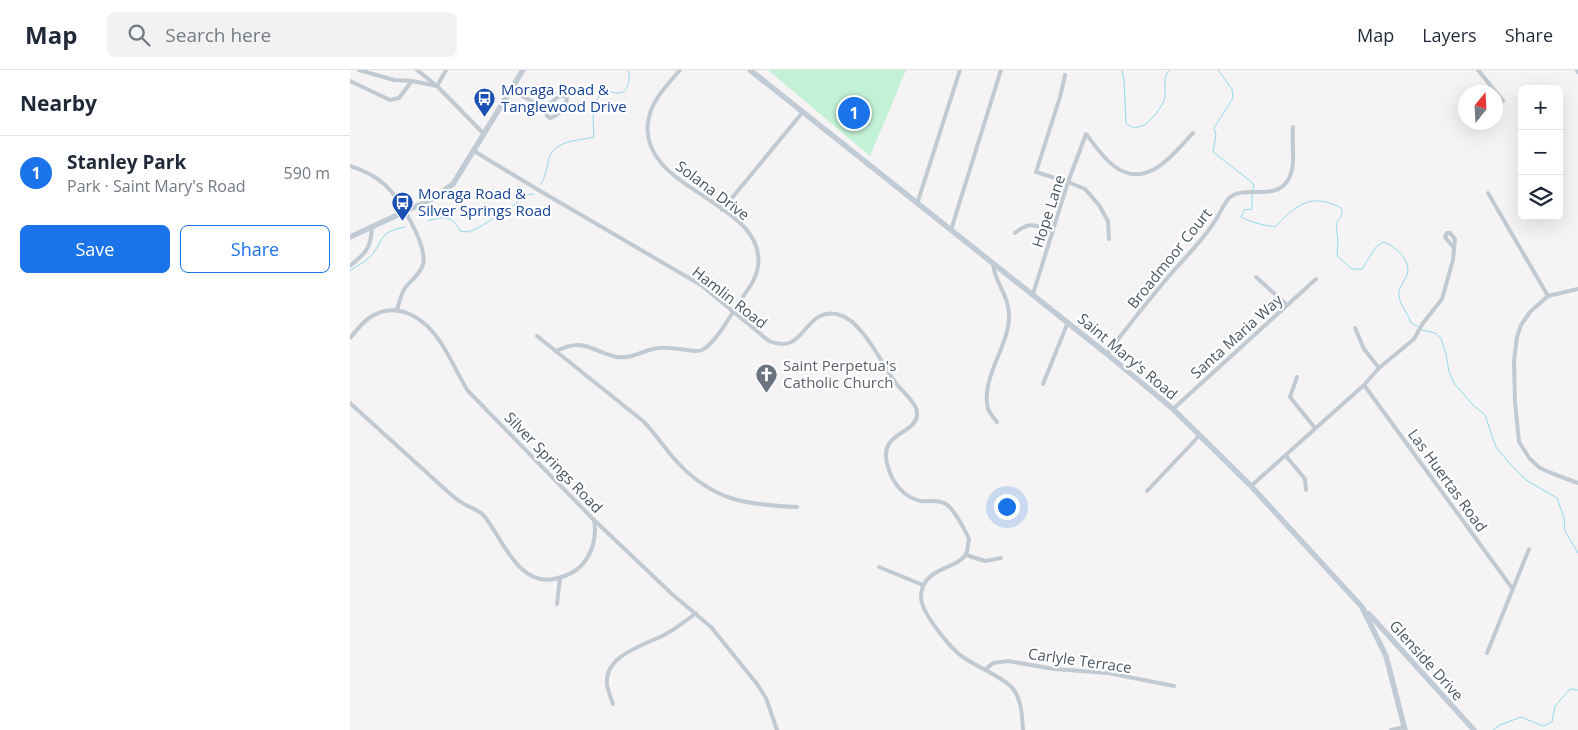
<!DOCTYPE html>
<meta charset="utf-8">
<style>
:root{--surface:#fff;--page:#f2f2f3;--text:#1f2937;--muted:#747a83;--line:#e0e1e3;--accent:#1a73e8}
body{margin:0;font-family:"Open Sans",sans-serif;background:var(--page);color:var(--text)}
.controls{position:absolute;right:15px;top:15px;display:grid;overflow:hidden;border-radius:8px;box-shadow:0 5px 20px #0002}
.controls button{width:45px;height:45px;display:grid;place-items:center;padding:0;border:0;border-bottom:1px solid var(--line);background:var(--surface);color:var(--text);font:25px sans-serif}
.compass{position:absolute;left:1108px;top:15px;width:45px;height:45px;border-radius:50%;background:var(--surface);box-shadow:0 5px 20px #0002;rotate:18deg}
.you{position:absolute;left:656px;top:436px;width:18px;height:18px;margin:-12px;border:4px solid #fff;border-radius:50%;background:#1a73e8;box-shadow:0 0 0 8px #1a73e833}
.badge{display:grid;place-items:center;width:32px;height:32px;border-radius:50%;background:var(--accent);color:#fff;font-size:16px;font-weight:700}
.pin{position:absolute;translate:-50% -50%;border:2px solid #fff;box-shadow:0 1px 5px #0006}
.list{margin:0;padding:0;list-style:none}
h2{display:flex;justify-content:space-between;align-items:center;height:65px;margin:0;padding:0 20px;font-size:21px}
h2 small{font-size:16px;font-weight:400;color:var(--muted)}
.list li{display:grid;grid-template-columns:32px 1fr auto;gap:15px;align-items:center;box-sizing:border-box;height:75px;padding:0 20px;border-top:1px solid var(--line)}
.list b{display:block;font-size:19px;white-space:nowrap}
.list p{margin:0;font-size:16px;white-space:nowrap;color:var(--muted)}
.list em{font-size:16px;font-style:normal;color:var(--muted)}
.actions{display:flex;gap:10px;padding:15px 20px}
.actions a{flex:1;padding:11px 0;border:1px solid var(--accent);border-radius:8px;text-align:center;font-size:18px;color:var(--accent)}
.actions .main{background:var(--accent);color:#fff}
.icon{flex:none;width:28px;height:28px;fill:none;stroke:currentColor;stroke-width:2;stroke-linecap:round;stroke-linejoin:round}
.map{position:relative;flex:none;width:1228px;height:660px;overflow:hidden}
header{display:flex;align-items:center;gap:30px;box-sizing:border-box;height:70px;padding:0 25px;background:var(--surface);border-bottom:1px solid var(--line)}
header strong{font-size:24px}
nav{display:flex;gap:28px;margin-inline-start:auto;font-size:18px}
.search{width:350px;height:45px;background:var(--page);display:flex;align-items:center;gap:12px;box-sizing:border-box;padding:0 18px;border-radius:8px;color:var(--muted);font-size:19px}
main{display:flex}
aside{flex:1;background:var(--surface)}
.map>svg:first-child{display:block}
.green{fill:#c3f1d5}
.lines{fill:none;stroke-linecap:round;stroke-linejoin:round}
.stream{stroke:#90daee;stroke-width:1}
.street{stroke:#c1cad2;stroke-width:4}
.secondary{stroke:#c1cbd6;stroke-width:5.5}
.labels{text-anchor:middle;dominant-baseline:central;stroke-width:4.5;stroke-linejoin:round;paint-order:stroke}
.transit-label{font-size:15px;fill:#164399;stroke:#fff;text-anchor:start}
.street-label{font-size:15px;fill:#4a5661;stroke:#fff}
.worship-label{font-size:15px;fill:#5b616d;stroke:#fff;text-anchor:start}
</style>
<header>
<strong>Map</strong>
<div class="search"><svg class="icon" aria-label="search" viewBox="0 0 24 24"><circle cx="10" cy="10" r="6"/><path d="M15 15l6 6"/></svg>Search here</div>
<nav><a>Map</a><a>Layers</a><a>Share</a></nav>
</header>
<main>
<aside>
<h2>Nearby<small></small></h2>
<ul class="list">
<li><span class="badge">1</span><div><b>Stanley Park</b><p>Park · Saint Mary's Road</p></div><em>590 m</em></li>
</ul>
<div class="actions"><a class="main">Save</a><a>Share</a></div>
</aside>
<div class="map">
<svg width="1228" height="660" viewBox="0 0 1228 660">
<rect width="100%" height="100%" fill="#f5f3f3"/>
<polygon class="green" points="418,0 556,0 520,86"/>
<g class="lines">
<g class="stream">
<path d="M772,0L774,10L776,53L783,58C786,57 791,57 794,55C801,51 814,35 815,27C816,17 812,9 819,0"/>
<polyline points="868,0 882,19 883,28 864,58 866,65 863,82 899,110 904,115 903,120"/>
<path d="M191,114C196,105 197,97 199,88C205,70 228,71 244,67C243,47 241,41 251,22C261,19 272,29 277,17C280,11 280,6 278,0"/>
<path d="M902,124V139L894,140L891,147C903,153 913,155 925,157C946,135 961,122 991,138C994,145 990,148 986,153L988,172L987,186L1002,199H1012L1026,177L1033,172C1043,175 1057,186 1058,199C1058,207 1051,214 1049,221C1047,233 1058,242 1061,253L1069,257"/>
<path d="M78,151C92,146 103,145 110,161L118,162L128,158L167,133L173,125L184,124"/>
<path d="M0,201C6,196 14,193 20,187C36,169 26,163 55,157"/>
<polyline points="1072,260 1085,263 1091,268 1096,284 1099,302 1104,313 1122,334 1135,345 1146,377 1161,395 1176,410 1207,428 1214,448 1215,461 1228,483"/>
<polyline points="1143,660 1150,655 1171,647 1193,656 1202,652 1205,636 1220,619 1228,620"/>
</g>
<g class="street">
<polyline points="9,0 44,10 62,11"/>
<polyline points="67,0 87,16 96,0"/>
<polyline points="1128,0 1153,31"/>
<polyline points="1227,0 1228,2"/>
<polyline points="715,5 710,27 686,102 718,112 735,119 749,135 758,151 759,169"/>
<polyline points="0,11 40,30 49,28 62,11 87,16 133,63"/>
<path d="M161,20L195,38L197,46L200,48C208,46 216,36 217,28L214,25L208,27L195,38"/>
<path d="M124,81L185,118L351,215L419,271C457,287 453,234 490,245C512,251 532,294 545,312C551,320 562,329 566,338C567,340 567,344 567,346C563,366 527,362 538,397C542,412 554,428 571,431C580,432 587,429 596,434C604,439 615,460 619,469C618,474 618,480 616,484C607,500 572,497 571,526C570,542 602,581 616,589C626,596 658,610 664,620C672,632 672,646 673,660"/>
<path d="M0,96C12,100 24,105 34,114C48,126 78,175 73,194C71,204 61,210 55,218C51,224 49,233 47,240"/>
<polyline points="1138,123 1198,226"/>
<polyline points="567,134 610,0"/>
<polyline points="372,140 452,43"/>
<polyline points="601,160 651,0"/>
<path d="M665,163C681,150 685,156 703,161"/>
<path d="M643,193C644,212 659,225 659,245C660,275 630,308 638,339C640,344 644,348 647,352"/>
<path d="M0,196C16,183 21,178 22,157"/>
<polyline points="906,207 937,235"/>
<polyline points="1228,219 1198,226 1180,242 1171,255 1167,267 1164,291 1165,332 1169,372 1180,389 1190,398 1201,403 1228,413"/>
<path d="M683,224L718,112L736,64C744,74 753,88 764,96C797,121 823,84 843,63"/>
<polyline points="1005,258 1014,279 1029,298"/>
<path d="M187,266L293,351C306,364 315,379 328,393C364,431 397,435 447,437"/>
<path d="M0,268C6,261 12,253 19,248C47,229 75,248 91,273C101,288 108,305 118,321L243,449L322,524L361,557L407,614L416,628L427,660"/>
<path d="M206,281C236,267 240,281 267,287C281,289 290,282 303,279C314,276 326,279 337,280C342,281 347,282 352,280C365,274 381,245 389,232C397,221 406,210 408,196C417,130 282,120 299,47C303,29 318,14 330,0"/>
<path d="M757,284C777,257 798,231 819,206C833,190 849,174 861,157C867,150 874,133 879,128C896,114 925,132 938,110C947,95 941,74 943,57"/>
<polyline points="947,307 940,327 965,358"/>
<polyline points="693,314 718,252"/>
<polyline points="1014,315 1162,518"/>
<path d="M0,333L97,421C103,426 109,432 116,435C122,439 130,440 135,447C153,470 170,520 208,508C216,506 225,502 231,496C243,483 247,466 244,450"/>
<polyline points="823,339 966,209"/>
<polyline points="936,386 955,409 956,420"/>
<polyline points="901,416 1014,315 1029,298 1064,269 1073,253 1092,229 1103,190 1105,169 1100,163 1097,163 1095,167 1104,178"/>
<polyline points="797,421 850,365"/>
<polyline points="616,485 635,491 651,488"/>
<polyline points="529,497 573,515"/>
<polyline points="207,534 210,508"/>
<polyline points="1137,583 1179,479"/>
<polyline points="635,600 643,593 658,591 704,599 758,603 824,616"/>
<path d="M263,634C261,628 258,621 257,615C254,585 293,576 314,565C325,559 336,551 346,543"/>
<polyline points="1041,660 1055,657"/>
</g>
<g class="secondary">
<polyline points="400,0 757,284 823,339 901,416 1012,537 1036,586 1055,660"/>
<polyline points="0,167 84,128 103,114 173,0"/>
<polyline points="1019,544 1124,660"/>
</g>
</g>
<defs>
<symbol id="bus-pin" viewBox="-11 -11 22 30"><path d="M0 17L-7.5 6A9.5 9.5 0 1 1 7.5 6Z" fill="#1a4fb4" stroke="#fff"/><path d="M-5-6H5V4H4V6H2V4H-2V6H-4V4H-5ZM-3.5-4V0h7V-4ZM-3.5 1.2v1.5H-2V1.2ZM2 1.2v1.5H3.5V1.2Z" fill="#fff"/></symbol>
<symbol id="church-pin" viewBox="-11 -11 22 30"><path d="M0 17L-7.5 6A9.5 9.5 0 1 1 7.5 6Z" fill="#6b7280" stroke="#fff"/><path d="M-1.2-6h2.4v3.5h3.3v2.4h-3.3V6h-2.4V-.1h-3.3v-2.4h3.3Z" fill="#fff"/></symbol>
</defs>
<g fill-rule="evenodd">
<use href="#bus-pin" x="122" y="16" width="25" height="34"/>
<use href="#bus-pin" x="40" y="120" width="25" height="34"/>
<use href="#church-pin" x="404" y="292" width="25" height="34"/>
</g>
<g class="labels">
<g class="transit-label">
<text x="151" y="19">Moraga Road &amp;<tspan x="151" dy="17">Tanglewood Drive</tspan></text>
<text x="68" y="123">Moraga Road &amp;<tspan x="68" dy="17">Silver Springs Road</tspan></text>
</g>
<g class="street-label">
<text transform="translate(363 120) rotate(37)">Solana Drive</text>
<text transform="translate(698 141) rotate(-72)">Hope Lane</text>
<text transform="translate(819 188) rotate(-51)">Broadmoor Court</text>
<text transform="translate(380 227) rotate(38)">Hamlin Road</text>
<text transform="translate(886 266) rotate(-42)">Santa Maria Way</text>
<text transform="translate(778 286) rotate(40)">Saint Mary's Road</text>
<text transform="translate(204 392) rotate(46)">Silver Springs Road</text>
<text transform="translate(1098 410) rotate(54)">Las Huertas Road</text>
<text transform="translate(730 590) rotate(8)">Carlyle Terrace</text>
<text transform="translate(1077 590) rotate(48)">Glenside Drive</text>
</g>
<g class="worship-label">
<text x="433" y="295">Saint Perpetua's<tspan x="433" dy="17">Catholic Church</tspan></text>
</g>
</g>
</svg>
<div class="controls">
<button>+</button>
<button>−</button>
<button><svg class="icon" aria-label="layers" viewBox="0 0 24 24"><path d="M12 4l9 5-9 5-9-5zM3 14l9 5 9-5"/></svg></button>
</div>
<svg class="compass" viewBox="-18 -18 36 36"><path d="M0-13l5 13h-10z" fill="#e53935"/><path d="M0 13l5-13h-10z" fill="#747a83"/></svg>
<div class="you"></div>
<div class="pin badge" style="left:504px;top:43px">1</div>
</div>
</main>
